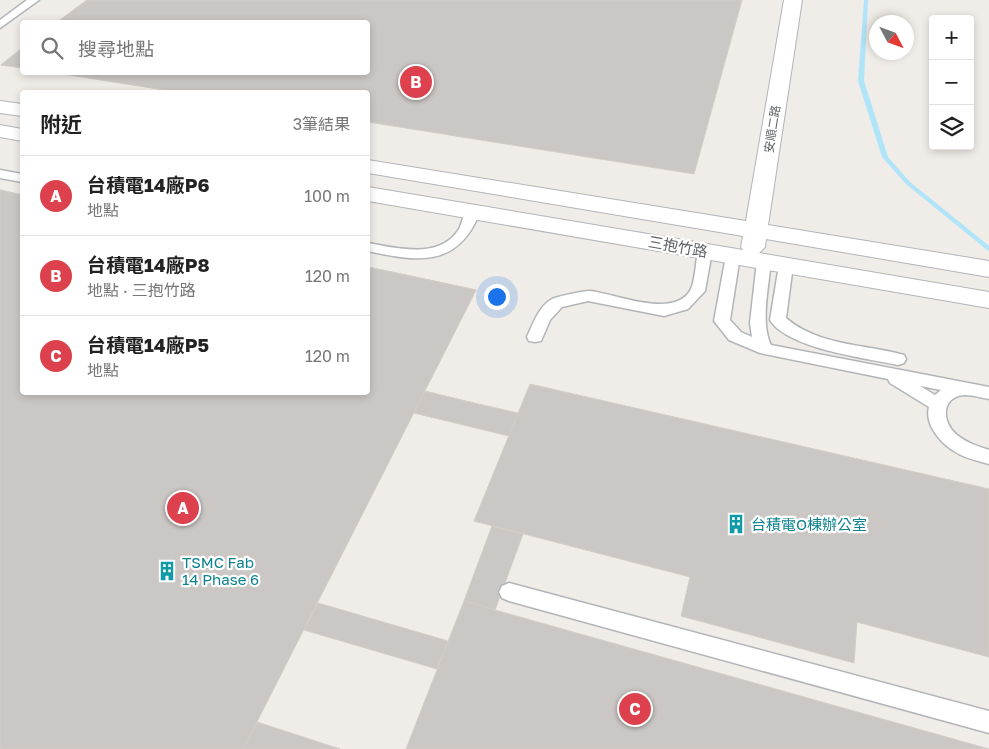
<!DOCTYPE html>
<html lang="zh-TW">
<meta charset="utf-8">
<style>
:root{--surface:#fff;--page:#f6f6f6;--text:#222;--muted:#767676;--line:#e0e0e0;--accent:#dc414d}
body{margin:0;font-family:"Golos Text","Noto Sans TC",sans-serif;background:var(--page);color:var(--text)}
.controls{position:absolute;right:15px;top:15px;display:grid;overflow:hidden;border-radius:5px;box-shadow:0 2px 8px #0003}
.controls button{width:45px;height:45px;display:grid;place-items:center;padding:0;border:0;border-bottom:1px solid var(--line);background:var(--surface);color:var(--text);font:25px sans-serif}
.compass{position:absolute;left:869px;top:15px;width:45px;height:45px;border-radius:50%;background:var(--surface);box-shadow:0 2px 8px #0003;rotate:131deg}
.you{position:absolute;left:496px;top:296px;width:18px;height:18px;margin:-12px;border:4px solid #fff;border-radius:50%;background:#1a73e8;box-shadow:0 0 0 8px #1a73e833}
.badge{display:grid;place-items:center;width:32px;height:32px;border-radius:50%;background:var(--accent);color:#fff;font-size:16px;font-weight:700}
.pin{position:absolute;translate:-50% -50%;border:2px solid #fff;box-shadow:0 1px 5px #0006}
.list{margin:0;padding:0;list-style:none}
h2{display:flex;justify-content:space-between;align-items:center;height:65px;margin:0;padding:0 20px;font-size:21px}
h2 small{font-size:16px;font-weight:400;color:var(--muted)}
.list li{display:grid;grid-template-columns:32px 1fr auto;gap:15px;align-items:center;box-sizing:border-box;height:80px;padding:0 20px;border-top:1px solid var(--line)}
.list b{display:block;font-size:19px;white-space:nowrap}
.list p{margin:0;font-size:16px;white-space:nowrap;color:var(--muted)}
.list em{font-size:16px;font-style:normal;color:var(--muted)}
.icon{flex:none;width:28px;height:28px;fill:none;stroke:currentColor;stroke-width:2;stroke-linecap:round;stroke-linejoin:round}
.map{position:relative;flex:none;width:989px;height:749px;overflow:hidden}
.search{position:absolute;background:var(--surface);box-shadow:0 2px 8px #0003;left:20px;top:20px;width:350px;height:55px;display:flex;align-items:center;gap:12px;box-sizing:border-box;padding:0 18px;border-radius:5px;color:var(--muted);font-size:19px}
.panel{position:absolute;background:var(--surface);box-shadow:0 2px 8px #0003;left:20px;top:90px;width:350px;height:305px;border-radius:5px}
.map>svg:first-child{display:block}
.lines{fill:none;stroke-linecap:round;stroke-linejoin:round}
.stream{fill:#afe4f9;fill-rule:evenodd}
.building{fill:#cbc7c4;stroke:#d4cdc6}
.lane-casing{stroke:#b2b5b8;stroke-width:3}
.street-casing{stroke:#b2b5b8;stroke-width:2}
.lane{fill:#fff;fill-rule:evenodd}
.street{fill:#fff;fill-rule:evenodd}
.labels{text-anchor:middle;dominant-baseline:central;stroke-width:4.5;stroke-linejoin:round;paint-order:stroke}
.far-street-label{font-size:12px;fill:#5f6366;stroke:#fff}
.street-label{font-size:15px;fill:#5f6366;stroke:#fff}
.culture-label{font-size:15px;fill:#0d838f;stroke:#fff;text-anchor:start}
</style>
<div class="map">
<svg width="989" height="749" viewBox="0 0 989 749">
<rect width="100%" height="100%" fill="#f0ece7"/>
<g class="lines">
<polygon class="stream" points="864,0 868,0 864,81 888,157 910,182 989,246 989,251 987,250 906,184 882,157 858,81"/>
</g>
<g class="building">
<polygon points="87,0 742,0 694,174 368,122 368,92 177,92 50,72 368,72 368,22 57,22"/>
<polygon points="22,48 22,68 1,65"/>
<polygon points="0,190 22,195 22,392 368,392 368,267 476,290 243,749 0,749"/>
<polygon points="0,190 22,195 22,392 368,392 368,267 476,290 243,749 0,749"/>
<polygon points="530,384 989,489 989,657 857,622 854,663 681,616 690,577 474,521"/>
<polygon points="425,391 474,403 518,413 509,436 414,413"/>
<polygon points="492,526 523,534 495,610 464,601"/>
<polygon points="464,601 495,610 989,749 406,749"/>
<polygon points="318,603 448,641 437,669 304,630"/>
<polygon points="257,722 340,749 243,749"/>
</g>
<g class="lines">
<defs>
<g id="lane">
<polygon points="27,0 39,0 0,28 0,20"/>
<polygon points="0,170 22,174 22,182 0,178"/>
<path d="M473,208L480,212C458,268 418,262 368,251V243C396,248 440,260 459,229C463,222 463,210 473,208Z"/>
<path d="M705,246L710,248L712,251L705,291L688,309L664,316L588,301L562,307L550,320L541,341L535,342L529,341L527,337C533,324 539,306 552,299C559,296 583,291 590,291C617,294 675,320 691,289C695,281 696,261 698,251L700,248Z"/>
<path d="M733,251L738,253L740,256L730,320L741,332L752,337L750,323L757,261L759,258H769L771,261C769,285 760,323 771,345L989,387V399C982,398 973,395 965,395C941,396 941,422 957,435C967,443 977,446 989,450V464C979,461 968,459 959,454C943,446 924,426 929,407L890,383L888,379L760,353L729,340L714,321L726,256L728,253ZM920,386L941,390L935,395Z"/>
<path d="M786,260L791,262L793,265L786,318C818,346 865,344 904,355L906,359L904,363L898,365C866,358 788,349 770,320L779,265L781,262Z"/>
<polygon points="509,583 989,711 989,733 509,601 502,598 499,592 502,586"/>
</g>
<g id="street">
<polygon points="784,0 802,0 768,225 989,261 989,277 766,239 765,247 759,253 989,292 989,308 368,201 368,187 743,250 741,247 743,236 368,173 368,160 746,221"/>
<polygon points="0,101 22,104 22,116 0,113"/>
<polygon points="0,125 22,129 22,141 0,137"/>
</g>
</defs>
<use href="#lane" class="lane-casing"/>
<use href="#street" class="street-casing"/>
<use href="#lane" class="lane"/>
<use href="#street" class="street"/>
</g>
<defs>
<symbol id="building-bare" viewBox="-9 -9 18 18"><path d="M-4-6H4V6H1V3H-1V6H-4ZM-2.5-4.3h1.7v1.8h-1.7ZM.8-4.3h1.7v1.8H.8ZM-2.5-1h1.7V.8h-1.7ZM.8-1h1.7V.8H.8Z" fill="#0f9aa8" stroke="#fff" stroke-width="2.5" paint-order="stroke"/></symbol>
</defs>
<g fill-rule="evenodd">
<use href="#building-bare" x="722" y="510" width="28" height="28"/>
<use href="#building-bare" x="153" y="557" width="28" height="28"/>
</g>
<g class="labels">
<g class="far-street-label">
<text transform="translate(772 129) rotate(-81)">安順二路</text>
</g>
<g class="street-label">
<text transform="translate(678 246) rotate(10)">三抱竹路</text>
</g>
<g class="culture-label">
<text x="751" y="524">台積電O棟辦公室</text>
<text x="182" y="562">TSMC Fab<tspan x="182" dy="17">14 Phase 6</tspan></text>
</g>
</g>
</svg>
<div class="controls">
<button>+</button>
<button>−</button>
<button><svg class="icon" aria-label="layers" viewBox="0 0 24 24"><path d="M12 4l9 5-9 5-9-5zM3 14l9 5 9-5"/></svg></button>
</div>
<svg class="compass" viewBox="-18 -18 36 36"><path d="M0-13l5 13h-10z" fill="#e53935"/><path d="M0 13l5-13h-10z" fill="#767676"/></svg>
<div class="you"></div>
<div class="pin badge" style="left:183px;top:508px">A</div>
<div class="pin badge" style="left:416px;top:82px">B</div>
<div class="pin badge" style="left:635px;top:709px">C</div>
<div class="search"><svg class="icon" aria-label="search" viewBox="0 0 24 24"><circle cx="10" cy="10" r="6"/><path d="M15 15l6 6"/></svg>搜尋地點</div>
<section class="panel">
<h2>附近<small>3筆結果</small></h2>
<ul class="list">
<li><span class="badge">A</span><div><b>台積電14廠P6</b><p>地點</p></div><em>100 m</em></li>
<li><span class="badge">B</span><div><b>台積電14廠P8</b><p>地點 · 三抱竹路</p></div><em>120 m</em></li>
<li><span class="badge">C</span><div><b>台積電14廠P5</b><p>地點</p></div><em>120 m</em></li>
</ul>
</section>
</div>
